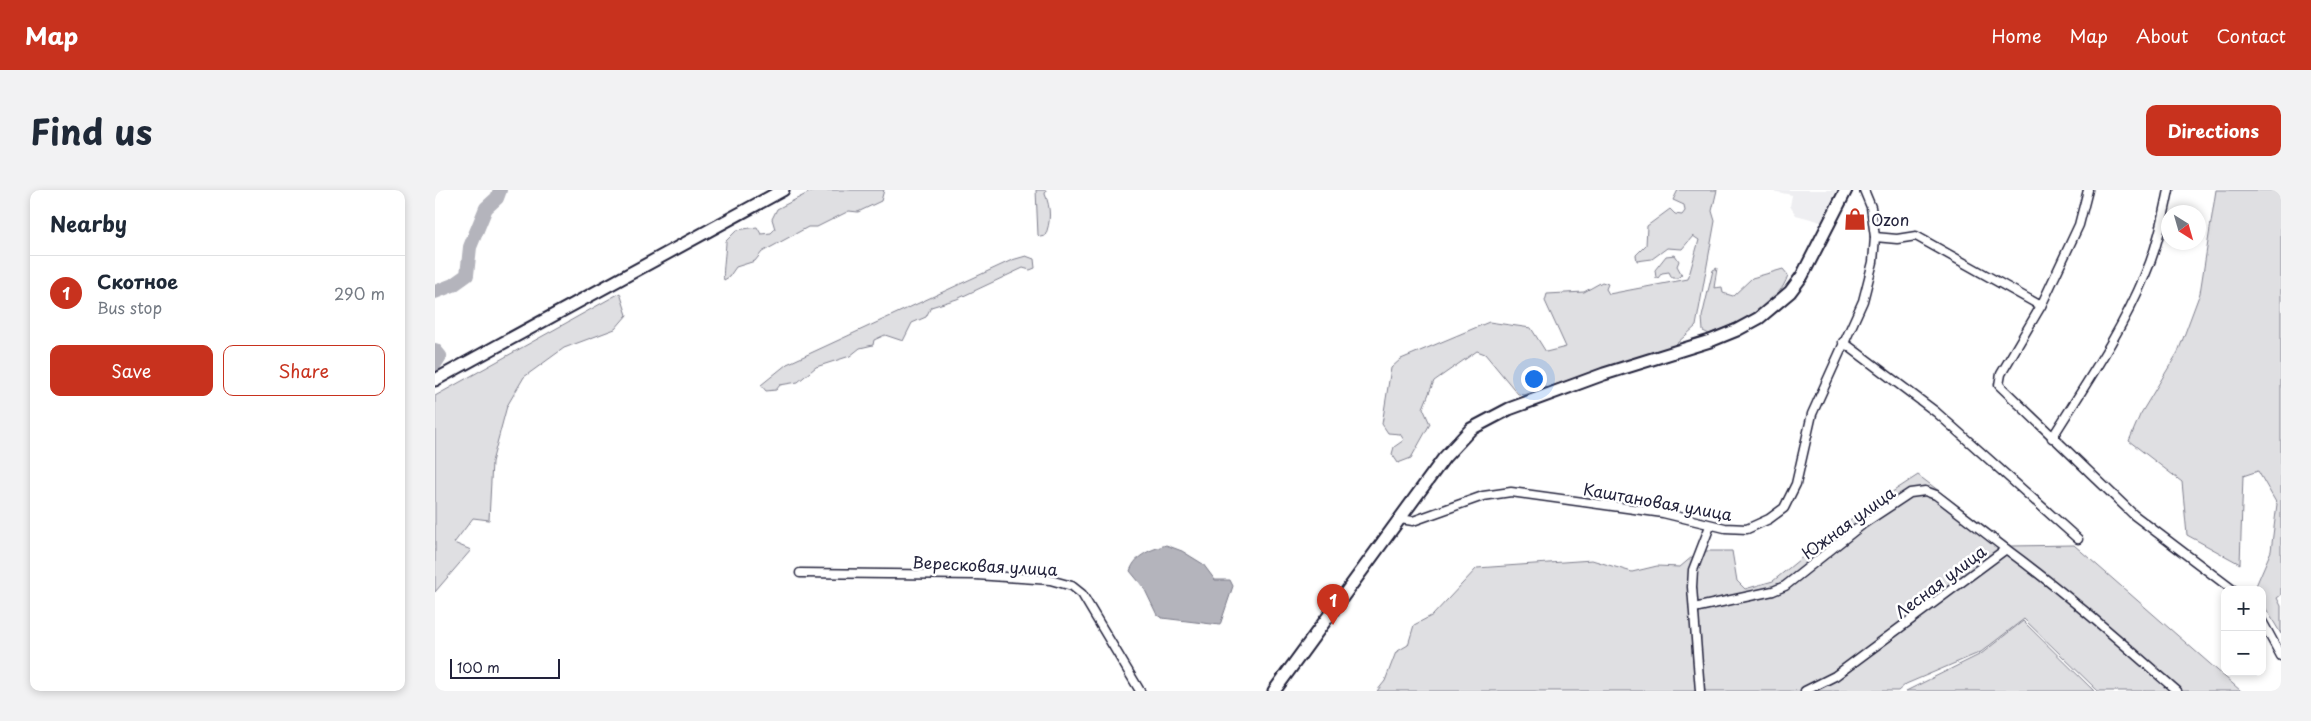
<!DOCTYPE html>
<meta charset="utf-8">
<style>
:root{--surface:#fff;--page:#f2f2f3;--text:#1f2937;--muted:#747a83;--line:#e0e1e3;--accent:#c8321e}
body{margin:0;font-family:"Playpen Sans",sans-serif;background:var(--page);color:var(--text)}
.controls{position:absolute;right:15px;bottom:15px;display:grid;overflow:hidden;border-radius:10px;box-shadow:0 2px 8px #0003}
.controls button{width:45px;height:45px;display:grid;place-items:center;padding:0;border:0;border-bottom:1px solid var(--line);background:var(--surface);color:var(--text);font:25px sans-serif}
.compass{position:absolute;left:1726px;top:15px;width:45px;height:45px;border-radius:50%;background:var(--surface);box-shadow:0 2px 8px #0003;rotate:143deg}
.scale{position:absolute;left:15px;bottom:12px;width:110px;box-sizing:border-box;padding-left:5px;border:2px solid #22223b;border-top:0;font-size:14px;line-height:18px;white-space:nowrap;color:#22223b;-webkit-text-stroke:4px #fff;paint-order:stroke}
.you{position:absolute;left:1098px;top:188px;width:18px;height:18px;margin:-12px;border:4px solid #fff;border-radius:50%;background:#1a73e8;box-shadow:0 0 0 8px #1a73e833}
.badge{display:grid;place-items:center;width:32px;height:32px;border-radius:50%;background:var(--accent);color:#fff;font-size:16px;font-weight:700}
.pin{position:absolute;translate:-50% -41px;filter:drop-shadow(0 1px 2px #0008)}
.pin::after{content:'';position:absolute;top:26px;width:18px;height:15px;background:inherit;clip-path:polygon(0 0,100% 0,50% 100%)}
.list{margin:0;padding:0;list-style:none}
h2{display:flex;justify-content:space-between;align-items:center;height:65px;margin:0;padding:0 20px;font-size:21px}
h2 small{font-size:16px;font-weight:400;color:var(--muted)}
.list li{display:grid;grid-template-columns:32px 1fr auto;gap:15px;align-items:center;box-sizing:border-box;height:75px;padding:0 20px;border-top:1px solid var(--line)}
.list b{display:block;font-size:19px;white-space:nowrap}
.list p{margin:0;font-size:16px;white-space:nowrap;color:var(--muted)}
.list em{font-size:16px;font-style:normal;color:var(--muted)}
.actions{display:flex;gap:10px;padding:15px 20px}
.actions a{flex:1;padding:11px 0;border:1px solid var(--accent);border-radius:10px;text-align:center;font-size:18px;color:var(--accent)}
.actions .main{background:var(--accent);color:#fff}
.map{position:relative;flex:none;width:1846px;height:501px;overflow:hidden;border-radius:10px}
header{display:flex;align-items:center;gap:30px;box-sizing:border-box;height:70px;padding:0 25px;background:var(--accent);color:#fff}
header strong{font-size:24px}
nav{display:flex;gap:28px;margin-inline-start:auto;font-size:18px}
.intro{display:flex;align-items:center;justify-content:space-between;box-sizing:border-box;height:120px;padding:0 30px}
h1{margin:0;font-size:35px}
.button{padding:12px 22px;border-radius:10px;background:var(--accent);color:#fff;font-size:18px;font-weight:700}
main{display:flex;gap:30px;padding:0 30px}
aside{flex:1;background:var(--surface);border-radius:10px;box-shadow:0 2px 8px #0003}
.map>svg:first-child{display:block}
.built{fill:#eeeef1}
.green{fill:#dfdfe2;stroke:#80808e}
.water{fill:#b4b4bc;stroke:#7a7a88}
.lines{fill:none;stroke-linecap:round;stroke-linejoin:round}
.river{stroke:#b4b4bc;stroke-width:14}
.minor-casing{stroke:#22223b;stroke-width:11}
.secondary-casing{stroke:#22223b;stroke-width:15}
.minor{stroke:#fff;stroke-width:8}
.secondary{stroke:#fff;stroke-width:11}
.labels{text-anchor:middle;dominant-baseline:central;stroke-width:5;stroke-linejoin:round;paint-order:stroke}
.poi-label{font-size:16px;fill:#22223b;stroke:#fff;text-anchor:start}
.street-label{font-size:16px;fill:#22223b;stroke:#fff}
</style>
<header>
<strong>Map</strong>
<nav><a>Home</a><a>Map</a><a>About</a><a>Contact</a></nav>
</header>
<div class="intro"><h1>Find us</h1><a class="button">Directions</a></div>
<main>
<aside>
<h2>Nearby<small></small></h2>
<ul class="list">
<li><span class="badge">1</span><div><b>Скотное</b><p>Bus stop</p></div><em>290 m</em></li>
</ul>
<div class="actions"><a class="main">Save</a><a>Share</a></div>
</aside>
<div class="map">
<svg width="1846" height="501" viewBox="0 0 1846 501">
<rect width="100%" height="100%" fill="#fff"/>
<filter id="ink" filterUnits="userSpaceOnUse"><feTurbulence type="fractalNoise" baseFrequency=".02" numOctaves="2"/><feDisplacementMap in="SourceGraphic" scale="10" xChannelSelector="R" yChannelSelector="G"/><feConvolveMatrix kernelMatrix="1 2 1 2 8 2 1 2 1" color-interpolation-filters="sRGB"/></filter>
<g filter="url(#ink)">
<polygon class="built" points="1332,0 1401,0 1387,32 1361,25 1355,16 1357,5"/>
<g class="green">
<path d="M379,0H449L446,11L423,22L414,21L382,37H373L327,62L320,71L301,77L294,87L289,90C287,86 291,59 291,51L302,40L322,37L326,44L336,43L340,39L337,29L342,19Z"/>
<path d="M601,0H611L610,4C616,18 616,32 610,46L605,47L603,45Z"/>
<polygon points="1243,0 1282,0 1277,21 1280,31 1261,136 1240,155 1089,205 1083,204 1050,164 1042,161 999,191 988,218 995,234 976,268 963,273 957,264 959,257 969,250 965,244 953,243 947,234 956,178 966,169 1054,132 1096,138 1111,162 1131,157 1110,111 1112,104 1149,102 1167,92 1173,94 1171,99 1174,104 1253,89 1264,50 1258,46 1247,59 1232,58 1217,69 1202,71 1201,65 1211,55 1212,36 1235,19 1240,24 1247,25 1250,21 1249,15 1238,10"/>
<polygon points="1781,0 1846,0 1846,405 1842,408 1846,416 1846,444 1827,412 1827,400 1820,398 1836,361 1842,314 1823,281 1808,286 1805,374 1752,345 1747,292 1694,251 1705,225 1743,162 1765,103"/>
<polygon points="1240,65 1244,71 1242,76 1247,85 1242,88 1237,88 1234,82 1227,83 1223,88 1221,88 1220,80 1231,66"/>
<polygon points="591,66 599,69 600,78 595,80 588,78 522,109 496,117 491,127 477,133 468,151 450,145 439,150 438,155 425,158 415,166 381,177 363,192 345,195 341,200 331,201 326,195 352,174 577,70"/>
<path d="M1282,78L1279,98L1287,97L1288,103L1298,106L1317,88L1348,79L1353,85C1344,116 1302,133 1274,144L1268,141L1267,127L1278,80Z"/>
<polygon points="185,103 192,125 180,139 129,158 89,187 72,216 57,272 54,330 38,328 19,353 36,360 0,402 0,206"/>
<polygon points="1483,285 1576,356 1639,355 1806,501 1663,501 1589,429 1546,462 1471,494 1463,501 942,501 950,491 961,462 973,455 979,435 998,425 1042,378 1157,370 1197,382 1222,376 1245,377 1264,361 1297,361 1302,391 1310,399 1338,391 1407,335"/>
<polygon points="1588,431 1659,501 1471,501 1546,464"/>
</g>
<path class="water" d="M731,355L747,361L768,374L780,390H795L798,396L785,435L727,428L722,425L709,398L695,381C701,364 716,360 731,355Z"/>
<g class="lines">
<g class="river">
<polyline points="0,102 18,95 32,85 35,57 51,18 62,8 65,0"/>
<polyline points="0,160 5,166 0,174"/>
</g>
<defs>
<g id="minor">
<polyline points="1440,47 1462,49 1481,46 1606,116 1566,184 1564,195 1699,325 1798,400"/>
<polyline points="1606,116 1644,35 1653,0"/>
<polyline points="1408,152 1501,222 1643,349"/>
<path d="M1617,248C1650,195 1686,143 1710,85C1722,58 1728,29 1734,0"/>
<polyline points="965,329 978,331 1048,306 1076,302 1228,323 1290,338 1312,339 1334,329 1349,318 1361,294 1377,224 1428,111 1438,72 1440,47 1436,17 1429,0"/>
<polyline points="365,383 541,385 615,390 637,396 647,404 705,501"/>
<polyline points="1259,418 1338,401 1350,396 1428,334 1475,303 1490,301 1501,305 1571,359"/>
<polyline points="1827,431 1846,466"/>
<polyline points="1265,501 1257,397 1258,380 1275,336"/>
<path d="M1370,501L1400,486L1571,359C1631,403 1686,452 1742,501"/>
</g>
<g id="secondary">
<polyline points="0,190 348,0"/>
<polyline points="839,501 1009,268 1036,239 1074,219 1169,184 1275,151 1302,140 1324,128 1355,102 1367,86 1411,0"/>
</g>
</defs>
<use href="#minor" class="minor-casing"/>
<use href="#secondary" class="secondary-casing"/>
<use href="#minor" class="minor"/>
<use href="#secondary" class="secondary"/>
</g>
</g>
<defs>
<symbol id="shop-bare" viewBox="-9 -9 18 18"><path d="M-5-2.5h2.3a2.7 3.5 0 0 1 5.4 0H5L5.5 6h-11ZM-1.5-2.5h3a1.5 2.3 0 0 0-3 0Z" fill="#c8321e" stroke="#fff" stroke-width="2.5" paint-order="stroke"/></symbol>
</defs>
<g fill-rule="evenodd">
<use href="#shop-bare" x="1404" y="13" width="32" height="32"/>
</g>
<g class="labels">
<g class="poi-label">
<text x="1436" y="29">Ozon</text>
</g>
<g class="street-label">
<text transform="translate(1223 311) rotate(10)">Каштановая улица</text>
<text transform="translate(1413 332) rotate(-36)">Южная улица</text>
<text transform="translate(550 375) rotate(3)">Вересковая улица</text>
<text transform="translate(1505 391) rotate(-37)">Лесная улица</text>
</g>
</g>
</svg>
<div class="controls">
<button>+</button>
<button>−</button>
</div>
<svg class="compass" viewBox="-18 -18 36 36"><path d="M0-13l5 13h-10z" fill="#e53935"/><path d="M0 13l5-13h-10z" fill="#747a83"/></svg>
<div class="scale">100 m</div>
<div class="you"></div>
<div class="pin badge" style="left:898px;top:435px">1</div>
</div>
</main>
